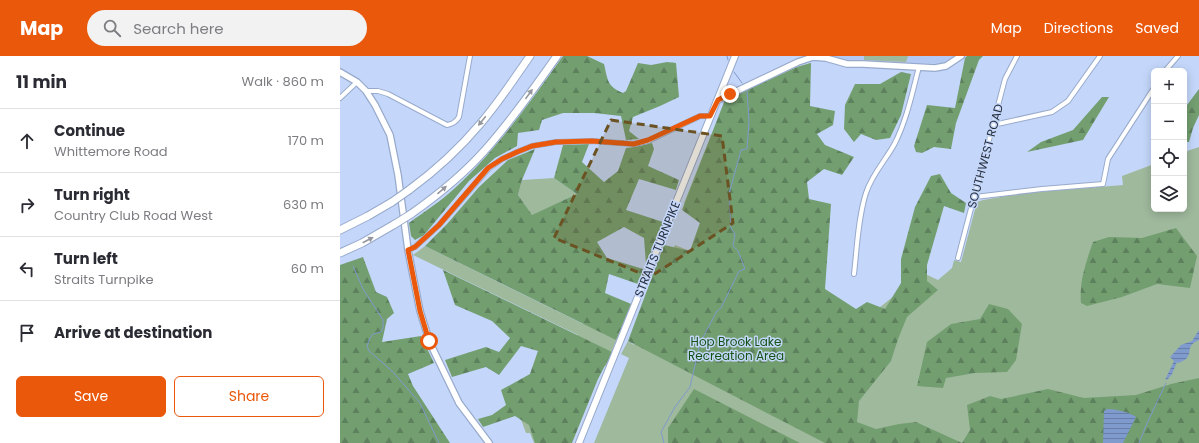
<!DOCTYPE html>
<meta charset="utf-8">
<style>
:root{--surface:#fff;--page:#f2f2f3;--text:#2b2b33;--muted:#7c7c81;--line:#e1e1e2;--accent:#ea580c}
body{margin:0;font-family:Poppins,sans-serif;background:var(--page);color:var(--text)}
.controls{position:absolute;right:12px;top:12px;display:grid;overflow:hidden;border-radius:6px;box-shadow:0 2px 10px #0003}
.controls button{width:36px;height:36px;display:grid;place-items:center;padding:0;border:0;border-bottom:1px solid var(--line);background:var(--surface);color:var(--text);font:20px sans-serif}
.stop{position:absolute;width:12px;height:12px;margin:-9px;border:3px solid #ea580c;border-radius:50%;background:#fff}
.stop.end{background:#ea580c;border-color:#fff;box-shadow:0 1px 4px #0008}
.list{margin:0;padding:0;list-style:none}
h2{display:flex;justify-content:space-between;align-items:center;height:52px;margin:0;padding:0 16px;font-size:17px}
h2 small{font-size:13px;font-weight:400;color:var(--muted)}
.list li{display:grid;grid-template-columns:26px 1fr auto;gap:12px;align-items:center;box-sizing:border-box;height:64px;padding:0 16px;border-top:1px solid var(--line)}
.list b{display:block;font-size:15px;white-space:nowrap}
.list p{margin:0;font-size:13px;white-space:nowrap;color:var(--muted)}
.list em{font-size:13px;font-style:normal;color:var(--muted)}
.actions{display:flex;gap:8px;padding:12px 16px}
.actions a{flex:1;padding:9px 0;border:1px solid var(--accent);border-radius:6px;text-align:center;font-size:14px;color:var(--accent)}
.actions .main{background:var(--accent);color:#fff}
.icon{flex:none;width:22px;height:22px;fill:none;stroke:currentColor;stroke-width:2;stroke-linecap:round;stroke-linejoin:round}
.map{position:relative;flex:none;width:859px;height:387px;overflow:hidden}
header{display:flex;align-items:center;gap:24px;box-sizing:border-box;height:56px;padding:0 20px;background:var(--accent);color:#fff}
header strong{font-size:19px}
nav{display:flex;gap:22px;margin-inline-start:auto;font-size:14px}
.search{width:280px;height:36px;background:var(--page);display:flex;align-items:center;gap:10px;box-sizing:border-box;padding:0 14px;border-radius:22px;color:var(--muted);font-size:15px}
main{display:flex}
aside{flex:1;background:var(--surface)}
.map>svg:first-child{display:block}
.built{fill:#b4caf3}
.green{fill:#9fb99d}
.forest{fill:url(#forest-firs)}
.water{fill:url(#water-rules)}
.lines{fill:none;stroke-linecap:round;stroke-linejoin:round}
.stream{stroke:#7f9acd;stroke-width:1}
.street-casing{stroke:#98aacb;stroke-width:6}
.secondary-casing{stroke:#98aacb;stroke-width:8}
.primary-casing{stroke:#98aacb;stroke-width:8}
.highway-casing{stroke:#98aacb;stroke-width:9}
.street{stroke:#fff;stroke-width:4}
.secondary{stroke:#fff;stroke-width:5.5}
.primary{stroke:#fff;stroke-width:6}
.highway{stroke:#fff;stroke-width:7}
.highway-bridge-casing{stroke:#98aacb;stroke-width:9;stroke-linecap:butt}
.highway-bridge{stroke:#fff;stroke-width:7}
.oneway{fill:#94979e}
.route{stroke:#ea580c;stroke-width:5}
.marked{fill:#6a5222;fill-opacity:0.2;stroke:#6a5222;stroke-width:3;stroke-dasharray:8 5;stroke-linejoin:round}
.labels{text-anchor:middle;dominant-baseline:central;stroke-width:3;stroke-linejoin:round;paint-order:stroke}
.street-label{font-size:12px;fill:#282f3c;stroke:#c4d7fa}
.park-label{font-size:12px;fill:#155315;stroke:#c4d7fa}
</style>
<header>
<strong>Map</strong>
<div class="search"><svg class="icon" aria-label="search" viewBox="0 0 24 24"><circle cx="10" cy="10" r="6"/><path d="M15 15l6 6"/></svg>Search here</div>
<nav><a>Map</a><a>Directions</a><a>Saved</a></nav>
</header>
<main>
<aside>
<h2>11 min<small>Walk · 860 m</small></h2>
<ul class="list">
<li><svg class="icon" aria-label="ahead" viewBox="0 0 24 24"><path d="M12 20V5M6 11l6-6 6 6"/></svg><div><b>Continue</b><p>Whittemore Road</p></div><em>170 m</em></li>
<li><svg class="icon" aria-label="right" viewBox="0 0 24 24"><path d="M7 20v-9h11M14 6l5 5-5 5"/></svg><div><b>Turn right</b><p>Country Club Road West</p></div><em>630 m</em></li>
<li><svg class="icon" aria-label="left" viewBox="0 0 24 24"><path d="M17 20v-9H6M10 6l-5 5 5 5"/></svg><div><b>Turn left</b><p>Straits Turnpike</p></div><em>60 m</em></li>
<li><svg class="icon" aria-label="arrive" viewBox="0 0 24 24"><path d="M6 21V4h12l-3 4 3 4H6"/></svg><div><b>Arrive at destination</b></div></li>
</ul>
<div class="actions"><a class="main">Save</a><a>Share</a></div>
</aside>
<div class="map">
<svg width="859" height="387" viewBox="0 0 859 387">
<defs>
<pattern id="forest-firs" width="22" height="20" patternUnits="userSpaceOnUse"><rect width="22" height="20" fill="#739e70"/><path d="M5 1l3.5 6h-7zM16 11l3.5 6h-7z" fill="#5e815d"/></pattern>
<pattern id="water-rules" width="6" height="5" patternUnits="userSpaceOnUse"><rect width="6" height="5" fill="#7f9acd"/><path d="M0 2.5h6" fill="none" stroke="#687ea8"/></pattern>
</defs>
<rect width="100%" height="100%" fill="#c4d7fa"/>
<polygon class="built" points="489,0 615,0 606,8 505,4"/>
<g class="green">
<polygon points="524,0 568,0 566,6 524,4"/>
<polygon points="471,7 457,73 464,103 475,240 525,263 583,217 598,224 612,212 614,204 621,206 637,146 643,144 684,137 783,129 782,120 814,108 814,153 844,153 844,96 859,91 859,387 254,387 289,302 281,298 288,285 294,289 335,189 350,195 360,167 344,147 385,44 457,11"/>
<polygon points="214,122 237,138 192,160 178,139 182,124"/>
<polygon points="85,190 243,268 270,240 291,248 266,310 258,308 225,387 194,387 190,377 186,377 180,361 190,318 200,290 238,279 73,199"/>
</g>
<g class="forest">
<path d="M223,0H247L264,8C268,25 267,30 283,37L286,35L298,7L311,9L327,6L336,7L339,41L320,50L293,61L289,75L299,83L286,84L281,60L254,57H223L202,64L199,74L178,77L177,90L155,102L129,125L84,179L75,184L71,180L69,167C84,156 101,145 115,132C157,93 190,46 223,0Z"/>
<polygon points="627,0 643,0 639,4 616,67 611,93 594,91 582,97 576,96 574,90 587,49 615,52 625,2"/>
<polygon points="471,7 470,50 495,55 493,69 477,78 485,89 514,101 502,119 484,113 467,126 469,143 491,148 485,233 516,253 527,246 545,253 561,227 561,203 575,151 591,120 600,118 611,137 626,147 624,157 604,150 587,209 587,225 598,234 567,261 558,283 551,305 519,345 517,366 536,373 559,368 576,366 622,387 630,374 627,349 650,340 661,343 708,333 744,342 796,339 831,328 859,322 859,387 485,387 288,285 324,189 350,195 360,167 342,154 385,44 457,11"/>
<polygon points="561,16 571,18 561,59 550,82 536,84 521,78 514,86 504,73 505,49 515,28 540,28"/>
<polygon points="859,33 859,59 853,72 849,86 844,86 844,53"/>
<polygon points="762,41 769,41 743,84 687,96 701,86 733,74"/>
<polygon points="312,87 314,93 308,110 339,124 336,134 299,123 286,154 323,166 306,208 304,182 284,171 257,186 267,202 303,213 298,228 269,218 265,237 291,248 276,284 85,190 107,168 139,131 168,104 195,93 182,124 178,139 192,159 237,138 214,122 223,89 249,88 242,106 264,126 278,115 286,92 295,91"/>
<path d="M836,172L857,200L850,232L817,228L782,241L747,250L741,247C739,226 746,206 753,186L769,181L802,182Z"/>
<polygon points="23,201 36,236 47,241 54,257 47,263 42,286 81,280 94,307 68,318 73,330 110,387 0,387 0,209"/>
<polygon points="103,214 272,296 258,323 232,387 195,387 189,369 175,360 143,371 138,363 152,359 166,349 161,334 190,318 198,295 181,290 159,319 146,311 112,321 105,304 146,291 159,296 170,282 152,265 115,249"/>
<polygon points="649,248 668,253 682,268 676,304 667,316 635,317 606,322 603,332 577,330 587,286 611,268 640,263"/>
<polygon points="354,333 460,387 328,387 328,372"/>
</g>
<g class="water">
<path d="M859,274V284C845,290 853,296 846,303C845,304 840,306 839,307L837,306L832,318L828,323L825,324L834,305L830,301L841,289L852,285Z"/>
<path d="M767,353C776,353 789,356 796,361L783,387H763L764,355Z"/>
</g>
<g class="lines">
<g class="stream">
<polyline points="387,0 388,4"/>
<polyline points="394,16 402,27"/>
<polyline points="13,210 23,233 43,264 43,272 41,276 33,278 30,282 27,290 29,295 52,315 80,347 99,387"/>
<polyline points="324,387 321,376 335,351 350,331 360,287 377,255 381,252 399,215 405,213 398,195 393,190 395,178 391,172 389,138 401,94 407,93 409,65 407,35"/>
<polyline points="799,387 808,365 826,327"/>
</g>
<defs>
<g id="street">
<polyline points="825,15 838,0"/>
<path d="M26,35H38L48,38L107,69C113,68 116,66 119,61L130,0"/>
<polyline points="0,42 17,26"/>
<polyline points="653,69 712,56 728,45 760,0"/>
<polyline points="635,141 702,133 763,128 768,103 814,32"/>
<polyline points="68,194 75,191 99,169 149,112 162,103 177,96 192,90 216,86 252,85 294,88 308,85 360,60 370,60"/>
<polyline points="618,202 665,23 677,0"/>
<path d="M514,218C517,192 518,162 526,137C532,118 546,104 555,87C567,63 572,37 579,11"/>
</g>
<g id="secondary">
<polyline points="0,16 17,26 26,35 35,49 50,79 58,119 68,194 80,255 90,287 119,347 149,387"/>
<polyline points="378,44 458,6 473,1 486,2 507,8 523,8 595,12 606,10 621,0"/>
</g>
<polyline id="primary" points="239,387 395,0"/>
<g id="highway">
<path d="M69,134C95,115 120,92 141,67C159,46 174,23 190,0"/>
<path d="M71,158C98,139 124,118 146,93C172,64 194,32 217,0"/>
<polyline points="0,174 28,160 52,146"/>
<polyline points="0,197 22,187 55,168"/>
</g>
</defs>
<use href="#street" class="street-casing"/>
<use href="#secondary" class="secondary-casing"/>
<use href="#primary" class="primary-casing"/>
<use href="#highway" class="highway-casing"/>
<use href="#street" class="street"/>
<use href="#secondary" class="secondary"/>
<use href="#primary" class="primary"/>
<use href="#highway" class="highway"/>
<defs>
<g id="highway-bridge">
<polyline points="52,146 69,134"/>
<polyline points="55,168 71,158"/>
</g>
</defs>
<use href="#highway-bridge" class="highway-bridge-casing"/>
<use href="#highway-bridge" class="highway-bridge"/>
</g>
<defs><path id="oneway-solid" d="M-6-.8H1V-3.2L6.5 0L1 3.2V.8H-6Z"/></defs>
<g class="oneway">
<use href="#oneway-solid" transform="translate(189 38) rotate(-54)"/>
<use href="#oneway-solid" transform="translate(142 65) rotate(129)"/>
<use href="#oneway-solid" transform="translate(102 134) rotate(-40)"/>
<use href="#oneway-solid" transform="translate(28 184) rotate(-28)"/>
</g>
<g class="lines">
<polyline class="route" points="89,285 80,255 68,194 75,191 99,169 148,112 162,103 177,96 192,90 216,86 252,85 294,88 308,84 360,60 370,60 378,44 390,38"/>
</g>
<path class="marked" d="M271,64L382,80L393,167L310,221L214,182Z"/>
<g class="labels">
<g class="street-label">
<text transform="translate(645 100) rotate(-75)">SOUTHWEST ROAD</text>
<text transform="translate(317 193) rotate(-68)">STRAITS TURNPIKE</text>
</g>
<g class="park-label">
<text x="396" y="285">Hop Brook Lake<tspan x="396" dy="14">Recreation Area</tspan></text>
</g>
</g>
</svg>
<div class="controls">
<button>+</button>
<button>−</button>
<button><svg class="icon" aria-label="locate" viewBox="0 0 24 24"><circle cx="12" cy="12" r="6"/><path d="M12 2v4M12 18v4M2 12h4M18 12h4"/></svg></button>
<button><svg class="icon" aria-label="layers" viewBox="0 0 24 24"><path d="M12 4l9 5-9 5-9-5zM3 14l9 5 9-5"/></svg></button>
</div>
<div class="stop" style="left:89px;top:285px"></div>
<div class="stop end" style="left:390px;top:38px"></div>
</div>
</main>
